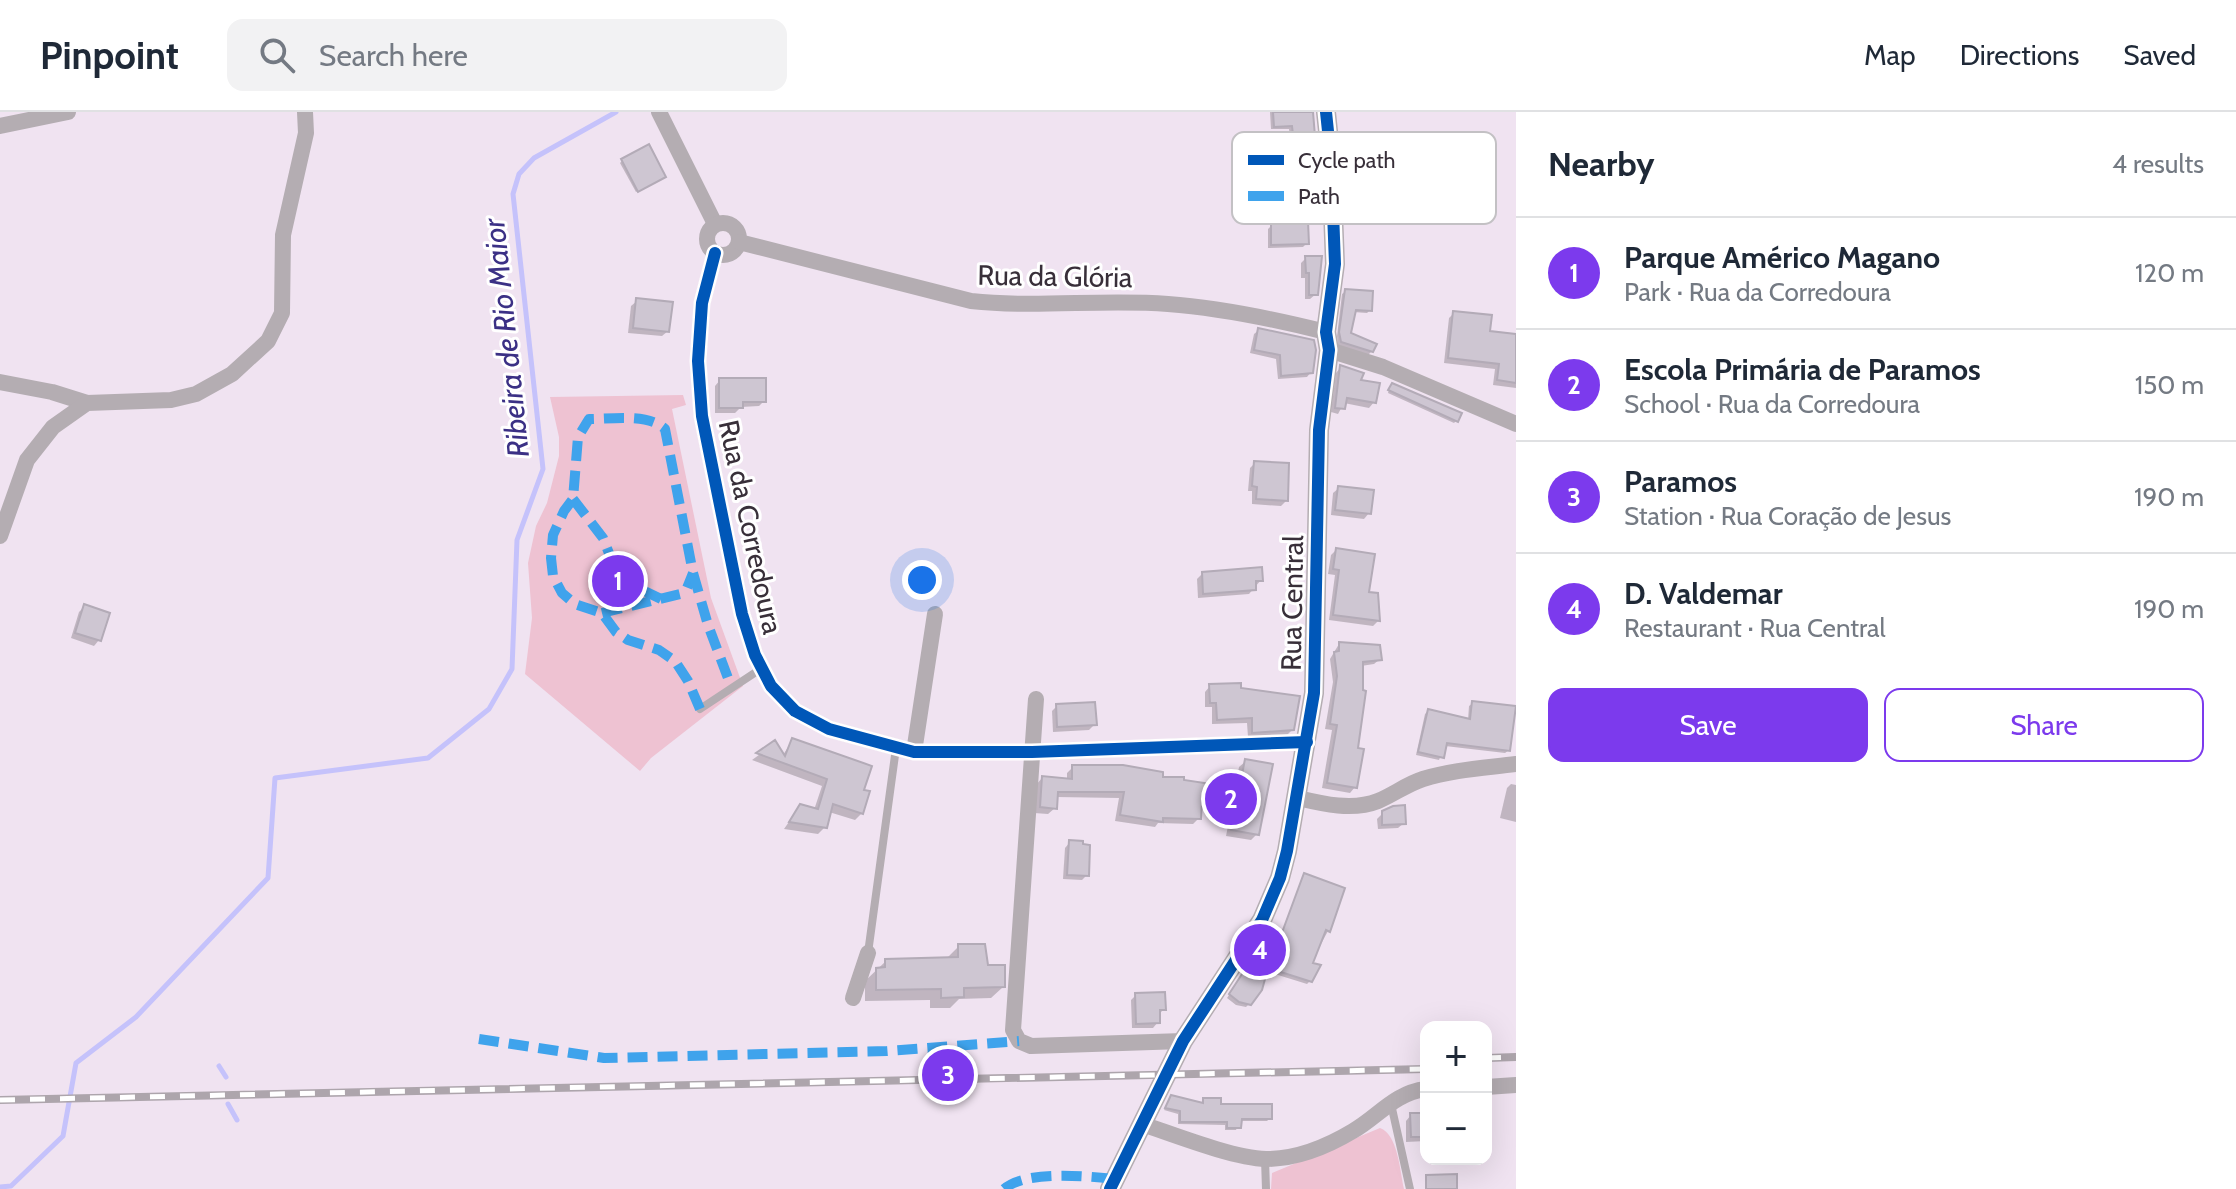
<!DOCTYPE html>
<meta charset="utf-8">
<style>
:root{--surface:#fff;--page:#f2f2f3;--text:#1f2937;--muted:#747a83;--line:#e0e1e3;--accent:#7c3aed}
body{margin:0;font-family:Cabin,sans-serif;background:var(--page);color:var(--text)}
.controls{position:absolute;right:24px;bottom:24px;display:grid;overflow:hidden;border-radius:16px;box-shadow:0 8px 32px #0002}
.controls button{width:72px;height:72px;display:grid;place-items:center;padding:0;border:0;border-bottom:2px solid var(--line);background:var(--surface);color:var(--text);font:40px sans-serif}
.you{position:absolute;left:922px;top:468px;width:28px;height:28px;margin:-20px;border:6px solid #fff;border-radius:50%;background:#1a73e8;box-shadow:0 0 0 12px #1a73e833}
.badge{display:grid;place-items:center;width:52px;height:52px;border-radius:50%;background:var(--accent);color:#fff;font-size:26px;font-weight:700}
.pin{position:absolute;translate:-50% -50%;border:4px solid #fff;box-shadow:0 2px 8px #0006}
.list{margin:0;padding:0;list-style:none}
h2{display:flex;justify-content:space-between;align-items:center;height:104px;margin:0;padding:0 32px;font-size:34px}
h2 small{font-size:26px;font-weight:400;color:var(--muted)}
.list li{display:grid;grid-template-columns:52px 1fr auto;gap:24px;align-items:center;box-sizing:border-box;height:112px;padding:0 32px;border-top:2px solid var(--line)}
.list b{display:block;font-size:30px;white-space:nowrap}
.list p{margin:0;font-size:26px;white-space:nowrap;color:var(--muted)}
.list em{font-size:26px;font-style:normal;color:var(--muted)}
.actions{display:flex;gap:16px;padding:24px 32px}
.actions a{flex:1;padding:18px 0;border:2px solid var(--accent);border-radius:16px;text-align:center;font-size:28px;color:var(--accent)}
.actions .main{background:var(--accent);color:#fff}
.icon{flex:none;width:44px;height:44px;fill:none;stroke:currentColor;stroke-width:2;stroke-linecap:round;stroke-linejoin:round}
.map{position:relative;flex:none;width:1516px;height:1077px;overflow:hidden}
header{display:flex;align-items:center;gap:48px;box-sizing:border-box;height:112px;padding:0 40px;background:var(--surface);border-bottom:2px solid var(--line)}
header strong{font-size:38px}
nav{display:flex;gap:44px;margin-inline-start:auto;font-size:28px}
.search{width:560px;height:72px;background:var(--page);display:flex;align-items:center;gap:20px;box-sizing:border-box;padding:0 28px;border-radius:16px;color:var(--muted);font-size:30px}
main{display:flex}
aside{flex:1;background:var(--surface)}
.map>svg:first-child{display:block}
.green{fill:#eec2d2}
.shadow{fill:#0003}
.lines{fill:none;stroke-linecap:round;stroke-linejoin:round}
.stream{stroke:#c5c2fb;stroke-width:5}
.building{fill:#cec6d2;stroke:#b3abb7;stroke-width:2}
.service{stroke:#b4adb2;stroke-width:8}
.minor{stroke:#b4adb2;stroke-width:16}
.tertiary{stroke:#b4adb2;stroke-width:20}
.rail-casing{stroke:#ada5ac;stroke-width:8}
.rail{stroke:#fff;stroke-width:5;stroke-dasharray:15;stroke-linecap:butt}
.quiet{stroke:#3fa3ec;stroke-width:10;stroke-dasharray:20 10;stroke-linecap:butt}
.cycleway-casing{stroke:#fff;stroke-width:17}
.cycleway{stroke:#0057b8;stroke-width:12}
.labels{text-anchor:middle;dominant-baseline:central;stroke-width:6;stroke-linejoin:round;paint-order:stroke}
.street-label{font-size:28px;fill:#382f39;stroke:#fff}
.water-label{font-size:30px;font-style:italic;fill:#3b3085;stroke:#fff}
.key{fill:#fff;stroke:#c3c1c4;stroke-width:2}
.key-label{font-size:22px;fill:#382f39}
</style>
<header>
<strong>Pinpoint</strong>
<div class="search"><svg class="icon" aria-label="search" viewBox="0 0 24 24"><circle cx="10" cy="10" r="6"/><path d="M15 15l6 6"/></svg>Search here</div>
<nav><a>Map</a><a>Directions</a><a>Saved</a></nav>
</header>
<main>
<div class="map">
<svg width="1516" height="1077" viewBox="0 0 1516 1077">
<rect width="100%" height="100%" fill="#f0e3f1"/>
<g class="green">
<polygon points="683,283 686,293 672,297 711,486 743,574 651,646 640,659 525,562 532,506 528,451 536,414 547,391 559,344 559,325 550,285"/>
<path d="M1380,1016C1398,1022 1400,1060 1404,1077H1271L1272,1061Z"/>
</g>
<g class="shadow">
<polygon points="1270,0 1311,0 1316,60 1313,64 1304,64 1307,131 1303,135 1268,136 1268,117 1271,114 1286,113 1285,78 1267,78 1266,55 1270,52 1293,51 1289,17 1271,17"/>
<polygon points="622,49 662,66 636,80 620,51"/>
<polygon points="1306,146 1316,182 1310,187 1305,187 1305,166 1301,166 1301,151"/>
<polygon points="1346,179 1370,198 1367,201 1353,200 1349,222 1372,239 1368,243 1338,233 1337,224 1342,182"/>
<polygon points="637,189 668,219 662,224 628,221 631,194"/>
<polygon points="1454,201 1488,221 1516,224 1516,276 1493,273 1495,257 1444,251 1449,206"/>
<polygon points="1259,218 1311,260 1307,265 1278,267 1276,247 1250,241 1254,222"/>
<polygon points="1341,255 1358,270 1374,290 1369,296 1344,291 1338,302 1331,300 1336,261"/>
<polygon points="720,268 764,289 759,294 741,295 735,301 715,301 715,274"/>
<polygon points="1390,275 1456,309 1454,311 1388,281"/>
<polygon points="1255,351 1286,389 1281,394 1252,392 1252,379 1248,379 1250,356"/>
<polygon points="1339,376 1369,401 1364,407 1331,403 1333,381"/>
<polygon points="1336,438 1378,509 1373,514 1329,508 1335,463 1328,462 1331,443"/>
<polygon points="1202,462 1261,468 1249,482 1198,486 1197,467"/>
<polygon points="85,494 99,528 94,534 71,526 79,500"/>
<polygon points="1339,532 1380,547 1374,552 1361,554 1355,675 1350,681 1322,676 1332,618 1325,617 1333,570 1330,547"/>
<polygon points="1210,574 1239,578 1293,617 1287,623 1248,625 1247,611 1212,612 1212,595 1205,595 1205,580"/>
<polygon points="1473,591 1509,638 1505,641 1445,634 1439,648 1416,643 1425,602 1428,599 1468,608 1469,594"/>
<polygon points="1057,594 1095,612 1089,618 1053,620 1052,599"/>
<polygon points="792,629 862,679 862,701 855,708 829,700 825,715 818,722 784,717 800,694 814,698 822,674 752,648 775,631 783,643"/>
<polygon points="1246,649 1257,722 1251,728 1226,724 1231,699 1199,694 1199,706 1193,712 1158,711 1155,715 1115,709 1119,686 1056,685 1055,696 1048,702 1034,701 1036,673 1042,666 1067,669 1067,661 1073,655 1229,676 1236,674 1239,655"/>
<polygon points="1511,672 1516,673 1516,710 1500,706 1507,676"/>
<polygon points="1383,701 1404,711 1398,716 1378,717 1377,707"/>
<polygon points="1070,730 1087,763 1082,768 1063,767 1065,736"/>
<polygon points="1305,763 1328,819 1310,852 1310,869 1307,872 1265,859 1250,891 1246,895 1236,893 1227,886 1258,839 1268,838 1274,827 1279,828"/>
<polygon points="959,834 986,855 1003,875 991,886 959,887 950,896 930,896 930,888 865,889 865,869 886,849 947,846"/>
<polygon points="1136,883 1164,897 1158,903 1158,910 1153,916 1132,916 1131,888"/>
<polygon points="933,943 957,982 955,984 932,984 931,945"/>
<polygon points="1172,985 1199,992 1204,988 1270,1006 1267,1009 1240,1009 1236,1018 1225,1018 1225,1013 1178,1012 1178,1002 1164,998"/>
<polygon points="1411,1003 1426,1003 1426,1029 1406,1030 1406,1009"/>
</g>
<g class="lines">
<g class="stream">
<polyline points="219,954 226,965"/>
<polyline points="228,992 237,1008"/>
<polyline points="0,1075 11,1074 63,1024 76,951 136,905 268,766 275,666 428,646 489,597 512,557 517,428 543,357 513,82 519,62 534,46 616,0"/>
</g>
</g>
<g class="building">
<polygon points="1273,0 1313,0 1318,61 1306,62 1309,132 1271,133 1271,112 1289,111 1287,75 1270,76 1269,50 1296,49 1292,14 1274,15"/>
<polygon points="649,32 666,65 638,80 621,47"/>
<polygon points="1305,144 1322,144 1318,183 1309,183 1309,161 1306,161"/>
<polygon points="1345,177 1373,179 1372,199 1356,198 1351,221 1377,232 1373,240 1341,230 1339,220"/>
<polygon points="636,186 673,190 669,220 633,216"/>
<polygon points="1453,199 1492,203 1490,219 1516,222 1516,271 1497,268 1499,252 1448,246"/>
<polygon points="1258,216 1314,228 1316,238 1313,261 1281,264 1280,243 1254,238"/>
<polygon points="1340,253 1364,261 1361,268 1380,271 1376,291 1347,286 1345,297 1335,296"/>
<polygon points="719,266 766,266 766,290 743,290 743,296 719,296"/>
<polygon points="1392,271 1462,301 1458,310 1388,278"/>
<polygon points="1254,349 1289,351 1288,389 1256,387 1257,375 1252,374"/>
<polygon points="1338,374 1374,378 1371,402 1335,398"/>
<polygon points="1336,436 1375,442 1369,480 1378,481 1380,509 1333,503 1339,458 1333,457"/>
<polygon points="1262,455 1263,469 1256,469 1256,478 1203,482 1202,460"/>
<polygon points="84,492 110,501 101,529 75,521"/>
<polygon points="1339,530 1380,533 1382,548 1363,550 1363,578 1366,579 1358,636 1364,637 1357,676 1327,671 1337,613 1330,612 1337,564 1334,540 1339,539"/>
<polygon points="1241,571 1241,576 1300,584 1294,618 1252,621 1252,606 1217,608 1216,591 1210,591 1209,572"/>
<polygon points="1472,589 1516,594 1510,639 1447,631 1444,646 1418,640 1428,597 1470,607"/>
<polygon points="1095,590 1097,613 1057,615 1056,592"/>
<polygon points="792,626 872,654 864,678 870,679 863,702 833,692 827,716 789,710 800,692 818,697 827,667 756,641 775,628 785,644"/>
<polygon points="1245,647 1273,652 1259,723 1231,718 1236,694 1202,687 1201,707 1163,706 1163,710 1120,703 1124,680 1058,680 1057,697 1040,695 1042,664 1072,667 1072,653 1123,653 1163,660 1163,665 1184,665 1184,668 1231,675 1231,671 1240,673"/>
<polygon points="1405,693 1406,712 1382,713 1382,699 1393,694"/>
<polygon points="1069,728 1083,729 1083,732 1090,733 1089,764 1067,763"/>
<polygon points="1304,761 1345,776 1330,820 1326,818 1313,851 1321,853 1312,870 1268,856 1262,878 1251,893 1239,890 1229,882 1261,833 1269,836 1274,824 1280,826"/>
<polygon points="958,832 985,832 988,853 1005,853 1005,875 964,876 964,885 941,886 941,877 876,878 876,856 885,855 885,847 958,845"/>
<polygon points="1165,880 1166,898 1160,898 1160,911 1136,912 1135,881"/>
<polygon points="958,940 959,983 934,983 932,941"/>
<polygon points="1171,983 1203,991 1203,986 1221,986 1221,992 1272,992 1272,1007 1242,1007 1241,1016 1227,1016 1227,1010 1180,1010 1180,999 1165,996"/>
<polygon points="1410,1001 1426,1001 1426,1025 1411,1025"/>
<polygon points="1457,1062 1457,1077 1426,1077 1426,1063"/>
</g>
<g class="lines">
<g class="service">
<polyline points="700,597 762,556"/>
<polyline points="868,841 896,636"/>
<polyline points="1391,992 1410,1077"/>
<polyline points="1265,1047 1266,1077"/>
</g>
<g class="minor">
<polyline points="659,0 715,112"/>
<polyline points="0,14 68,0"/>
<circle cx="723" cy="127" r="16"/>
<path d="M739,130L971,189C1036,196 1102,187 1168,192C1222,196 1274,207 1326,220"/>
<polyline points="715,141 702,191 698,249 702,304 742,502 755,543 771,574 795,599 829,617 914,640 1032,640 1307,630"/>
<polyline points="1329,238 1383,255 1516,312"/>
<polyline points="0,270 52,280 87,291"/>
<polyline points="0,424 27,348 53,315 87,291 171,288 196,282 232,262 268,229 282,201 283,123 306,21 305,0"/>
<polyline points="1036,587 1013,918 1019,929 1031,934 1183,929"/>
<polyline points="914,640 935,502"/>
<path d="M1298,686C1323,692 1353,699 1378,689C1393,683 1407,672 1423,667C1452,658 1485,656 1516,652"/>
<polyline points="853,886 868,841"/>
<polyline points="1486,975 1516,973"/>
<path d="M1142,1012C1175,1023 1233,1046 1266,1047C1296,1047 1328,1034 1353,1019C1379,1004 1394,981 1426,977"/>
</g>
<polyline class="tertiary" points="1110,1077 1183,929 1262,808 1280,766 1287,739 1314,581 1319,318 1329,238 1326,220 1335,152 1331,48 1326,0"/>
<defs>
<g id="rail">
<polyline points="1486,946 1516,945"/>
<polyline points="0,988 1426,957"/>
</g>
</defs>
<use href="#rail" class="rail-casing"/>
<use href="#rail" class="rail"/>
<g class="quiet">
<polyline points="573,387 603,426 614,454 624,469 661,487"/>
<polyline points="602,501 680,482 687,476 693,461"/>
<path d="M700,597L688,569L675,549L659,538L628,528L616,520L602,501L575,492L562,481L553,464L551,446L553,423L564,399L573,387L578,325L589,307C611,307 648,301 665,317L693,461L708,513L731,574"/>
<polyline points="479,927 604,946 887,939 1019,929"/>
<path d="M1004,1077C1026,1058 1086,1064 1114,1067"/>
</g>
<defs>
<g id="cycleway">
<polyline points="715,141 702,191 698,249 702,304 742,502 755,543 771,574 795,599 829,617 914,640 1032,640 1307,630"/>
<polyline points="1110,1077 1183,929 1262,808 1280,766 1287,739 1314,581 1319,318 1329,238 1326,220 1335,152 1331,48 1326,0"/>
</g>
</defs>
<use href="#cycleway" class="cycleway-casing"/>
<use href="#cycleway" class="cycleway"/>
</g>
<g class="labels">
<g class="street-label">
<text transform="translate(1055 164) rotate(1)">Rua da Glória</text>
<text transform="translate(751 415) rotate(78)">Rua da Corredoura</text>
<text transform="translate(1292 491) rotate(-89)">Rua Central</text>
</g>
<g class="water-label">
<text transform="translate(506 226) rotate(-96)">Ribeira de Rio Maior</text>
</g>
</g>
<rect x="1232" y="20" width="264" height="92" rx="12" class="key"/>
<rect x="1248" y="43" width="36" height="10" fill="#0057b8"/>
<rect x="1248" y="79" width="36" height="10" fill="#3fa3ec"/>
<g class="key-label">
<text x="1298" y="56">Cycle path</text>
<text x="1298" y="92">Path</text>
</g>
</svg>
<div class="controls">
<button>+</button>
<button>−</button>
</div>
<div class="you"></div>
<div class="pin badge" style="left:618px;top:469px">1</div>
<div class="pin badge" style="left:1231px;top:687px">2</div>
<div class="pin badge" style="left:948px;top:963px">3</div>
<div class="pin badge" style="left:1260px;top:838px">4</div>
</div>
<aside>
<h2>Nearby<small>4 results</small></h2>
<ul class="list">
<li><span class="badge">1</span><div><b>Parque Américo Magano</b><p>Park · Rua da Corredoura</p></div><em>120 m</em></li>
<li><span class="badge">2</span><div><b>Escola Primária de Paramos</b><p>School · Rua da Corredoura</p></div><em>150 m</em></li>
<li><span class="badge">3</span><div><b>Paramos</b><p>Station · Rua Coração de Jesus</p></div><em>190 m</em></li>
<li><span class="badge">4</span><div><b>D. Valdemar</b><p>Restaurant · Rua Central</p></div><em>190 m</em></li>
</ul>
<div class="actions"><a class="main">Save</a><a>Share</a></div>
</aside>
</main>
